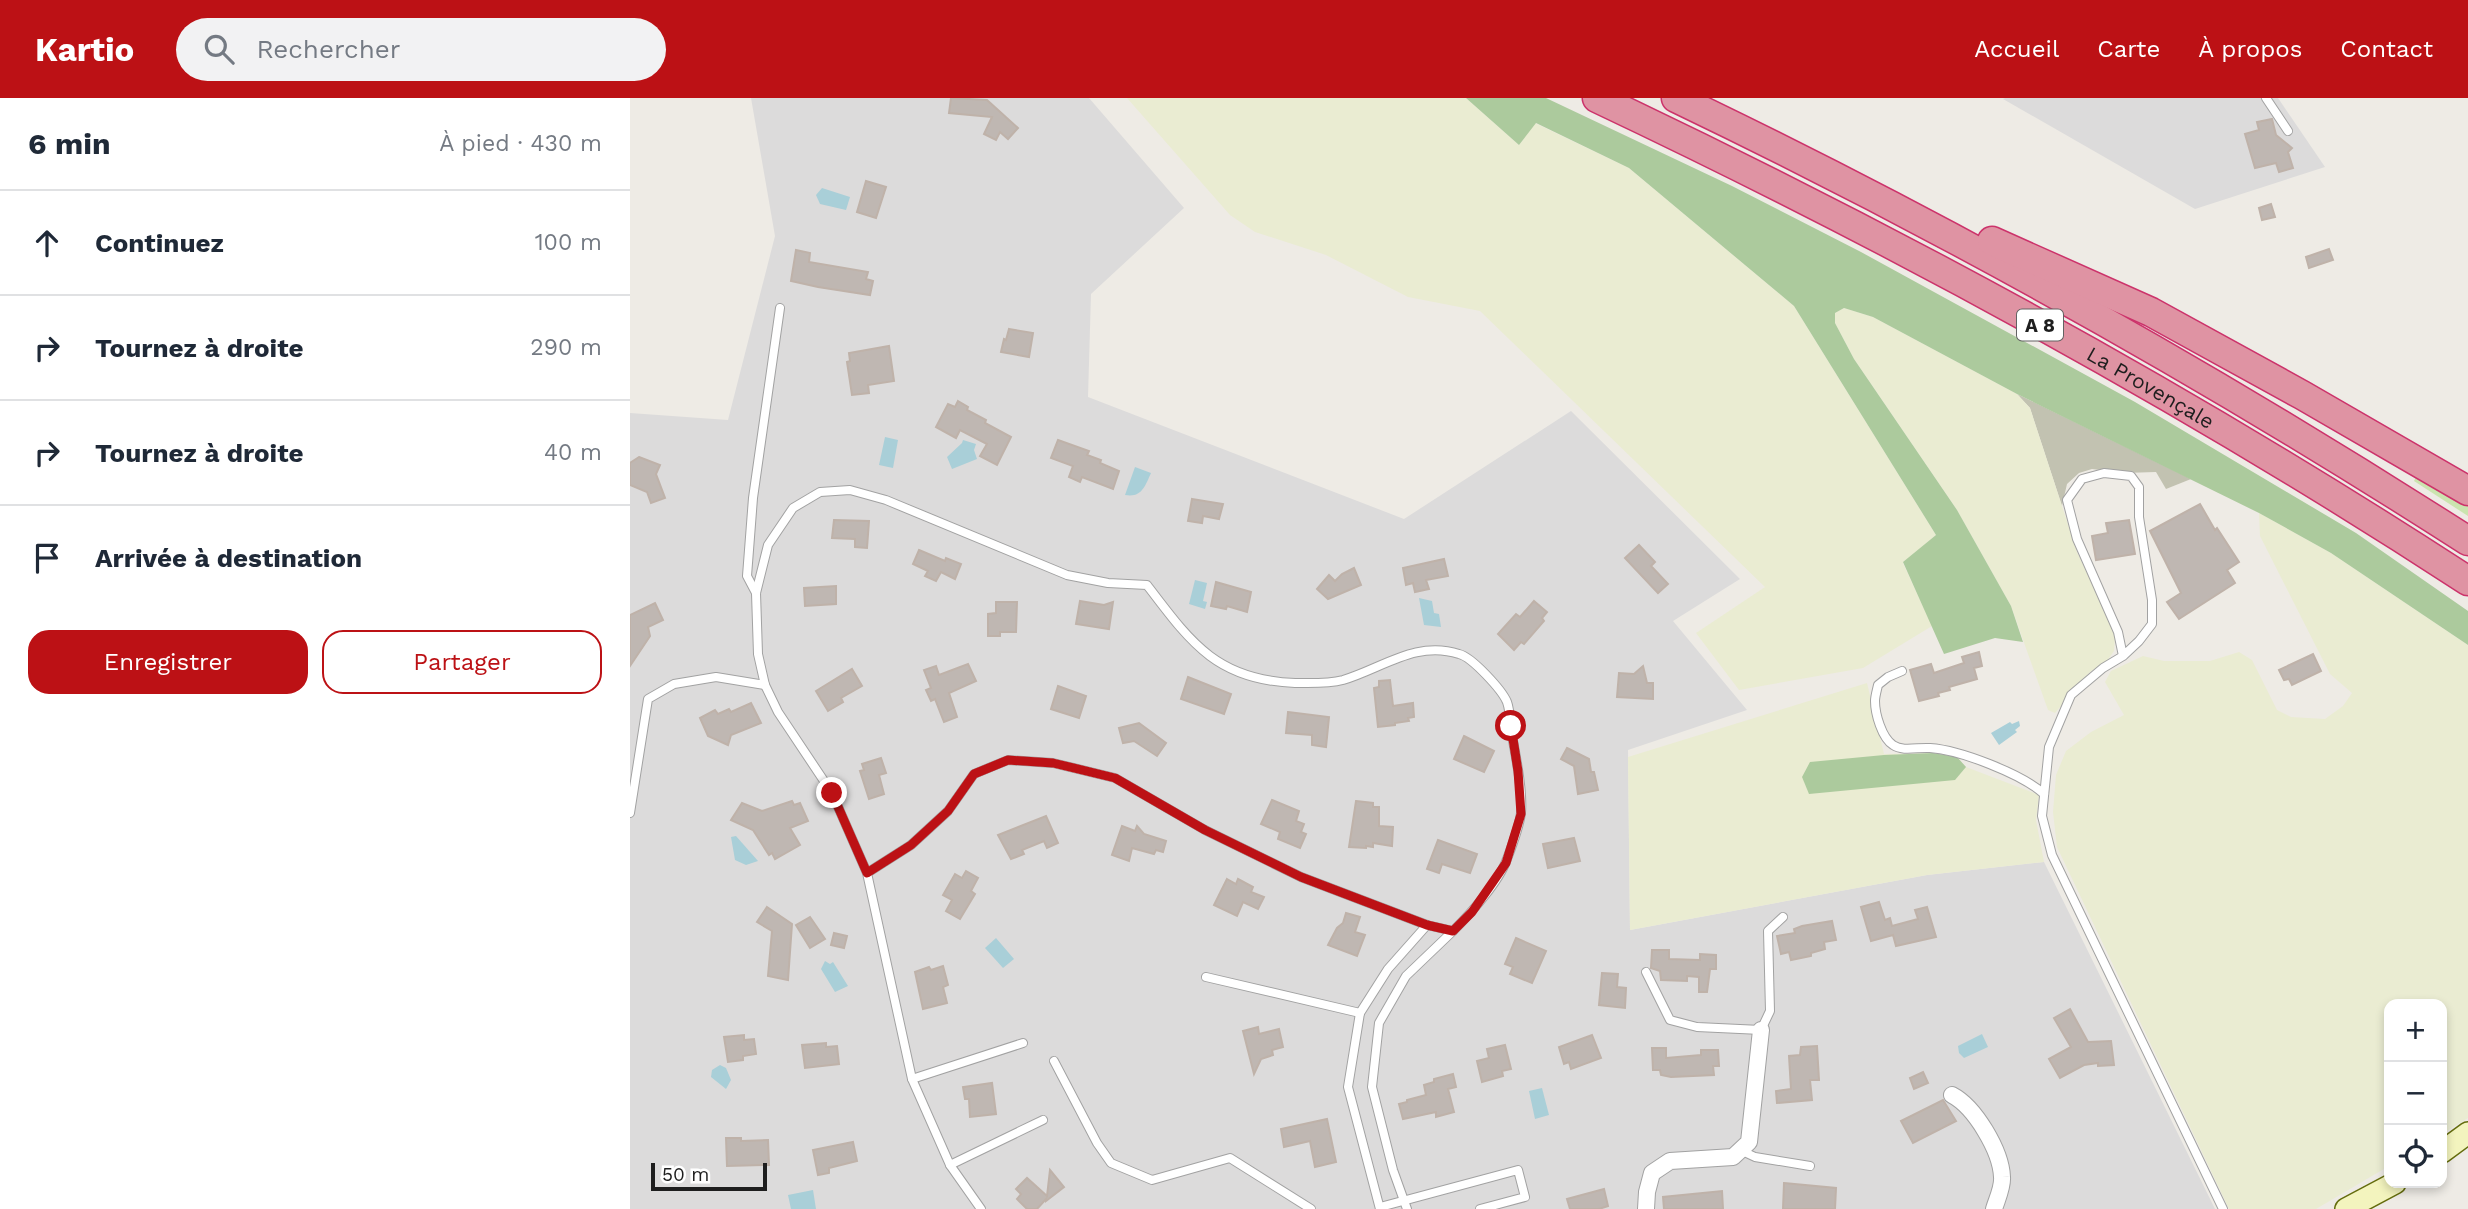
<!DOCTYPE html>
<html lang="fr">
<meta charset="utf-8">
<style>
:root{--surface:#fff;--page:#f2f2f3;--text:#1f2937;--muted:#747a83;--line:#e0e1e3;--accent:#bc1115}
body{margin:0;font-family:"Work Sans",sans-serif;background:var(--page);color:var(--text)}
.controls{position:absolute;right:21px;bottom:21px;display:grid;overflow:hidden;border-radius:14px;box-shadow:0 4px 10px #0003}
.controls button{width:63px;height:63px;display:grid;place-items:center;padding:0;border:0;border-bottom:2px solid var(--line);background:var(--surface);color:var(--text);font:35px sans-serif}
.scale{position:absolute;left:21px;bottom:18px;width:116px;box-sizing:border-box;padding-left:7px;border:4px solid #1e1e1e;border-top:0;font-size:19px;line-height:24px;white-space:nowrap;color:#1e1e1e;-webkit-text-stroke:5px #fff;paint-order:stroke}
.stop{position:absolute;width:21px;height:21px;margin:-16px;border:5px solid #bc1115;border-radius:50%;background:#fff}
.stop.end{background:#bc1115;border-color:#fff;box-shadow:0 2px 7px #0008}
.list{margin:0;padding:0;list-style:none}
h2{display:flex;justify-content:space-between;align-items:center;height:91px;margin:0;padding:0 28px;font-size:30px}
h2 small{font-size:23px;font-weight:400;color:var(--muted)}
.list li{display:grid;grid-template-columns:46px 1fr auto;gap:21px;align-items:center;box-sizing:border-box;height:105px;padding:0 28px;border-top:2px solid var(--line)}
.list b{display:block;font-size:26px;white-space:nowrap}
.list em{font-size:23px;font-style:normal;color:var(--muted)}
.actions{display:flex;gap:14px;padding:21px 28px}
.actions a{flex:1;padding:16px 0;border:2px solid var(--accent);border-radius:21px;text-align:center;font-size:24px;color:var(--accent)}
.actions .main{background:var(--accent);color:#fff}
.icon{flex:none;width:38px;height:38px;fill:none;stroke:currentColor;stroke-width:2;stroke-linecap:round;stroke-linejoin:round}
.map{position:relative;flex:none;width:1838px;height:1111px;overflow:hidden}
header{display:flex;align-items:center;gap:42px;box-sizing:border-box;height:98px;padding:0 35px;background:var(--accent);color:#fff}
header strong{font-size:33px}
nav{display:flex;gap:38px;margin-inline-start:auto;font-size:24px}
.search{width:490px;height:63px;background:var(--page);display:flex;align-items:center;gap:18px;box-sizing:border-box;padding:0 24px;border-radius:38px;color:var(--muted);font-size:26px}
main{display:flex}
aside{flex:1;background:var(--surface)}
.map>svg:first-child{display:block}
.residential{fill:#dcdbdb}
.construction{fill:#c2c2b1}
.farmland{fill:#eaecd2}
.grass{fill:#cbe4af}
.forest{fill:#acca9d}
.water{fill:#a9cfd8}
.building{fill:#bfb7b2;stroke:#bfb2a9;stroke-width:2}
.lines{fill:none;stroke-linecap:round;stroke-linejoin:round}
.lane-casing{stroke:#a2a2a2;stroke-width:10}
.street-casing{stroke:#a2a2a2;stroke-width:18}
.secondary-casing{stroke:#656d0e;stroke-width:24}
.highway-casing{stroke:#cc336b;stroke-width:31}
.lane{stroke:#fff;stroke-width:8}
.street{stroke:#fff;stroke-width:16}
.secondary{stroke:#f3f4be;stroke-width:21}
.highway{stroke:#df93a3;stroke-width:28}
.route{stroke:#bc1115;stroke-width:9}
.labels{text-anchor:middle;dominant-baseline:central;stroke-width:5;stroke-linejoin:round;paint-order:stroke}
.shield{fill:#fff;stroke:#626262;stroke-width:2}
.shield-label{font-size:19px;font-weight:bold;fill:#1e1e1e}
.street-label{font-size:21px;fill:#1e1e1e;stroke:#fff}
</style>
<header>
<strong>Kartio</strong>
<div class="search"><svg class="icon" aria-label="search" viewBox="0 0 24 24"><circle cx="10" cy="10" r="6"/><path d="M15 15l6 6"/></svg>Rechercher</div>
<nav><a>Accueil</a><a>Carte</a><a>À propos</a><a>Contact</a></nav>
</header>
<main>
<aside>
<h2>6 min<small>À pied · 430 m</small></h2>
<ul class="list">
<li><svg class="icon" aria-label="ahead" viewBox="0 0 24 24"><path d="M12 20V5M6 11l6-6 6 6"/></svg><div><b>Continuez</b></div><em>100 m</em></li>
<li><svg class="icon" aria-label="right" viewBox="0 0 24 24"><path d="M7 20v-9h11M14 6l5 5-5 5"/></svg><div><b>Tournez à droite</b></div><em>290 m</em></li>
<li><svg class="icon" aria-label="right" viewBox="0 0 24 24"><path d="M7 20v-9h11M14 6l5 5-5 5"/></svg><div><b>Tournez à droite</b></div><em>40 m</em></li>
<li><svg class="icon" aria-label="arrive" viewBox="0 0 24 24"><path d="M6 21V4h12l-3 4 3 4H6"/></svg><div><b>Arrivée à destination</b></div></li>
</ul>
<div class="actions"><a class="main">Enregistrer</a><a>Partager</a></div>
</aside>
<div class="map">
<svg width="1838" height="1111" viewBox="0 0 1838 1111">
<rect width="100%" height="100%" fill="#eeebe5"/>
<g class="residential">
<polygon points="121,0 459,0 554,110 461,196 458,299 774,421 941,313 1110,481 1043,523 1117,612 998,652 1000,832 1297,777 1414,764 1585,1111 0,1111 0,315 98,322 145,138"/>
<polygon points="1375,0 1648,0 1695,69 1565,111 1373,1"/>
</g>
<polygon class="construction" points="1387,296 1561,381 1536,391 1526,374 1494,375 1462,371 1449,375 1437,386 1432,408 1400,310"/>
<g class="farmland">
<polygon points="497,0 836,0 889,47 905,25 999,70 1164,208 1306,437 1273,465 1302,528 1233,570 1109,592 1066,535 1135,489 850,213 778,199 696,157 625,134 600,117"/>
<polygon points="1214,210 1243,219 1387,296 1400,310 1447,454 1482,528 1485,540 1484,553 1477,563 1460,574 1425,615 1418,612 1381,508 1327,412 1224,261 1205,225 1205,215"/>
<polygon points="1629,415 1701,455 1838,547 1838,1020 1812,1036 1812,906 1759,906 1759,1068 1686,1111 1599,1111 1427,749 1423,714 1426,677 1436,653 1461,634 1494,617 1475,584 1481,573 1513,558 1534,563 1580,563 1609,554 1622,562 1647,612 1661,619 1695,621 1713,608 1722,595 1700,576 1630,438"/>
<polygon points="1237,585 1254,656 1303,655 1327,659 1336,669 1409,697 1406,722 1414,764 1297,777 1000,832 998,659"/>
</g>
<polygon class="grass" points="1786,379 1838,403 1838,418 1784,383"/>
<g class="forest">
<polygon points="836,0 916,0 1102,88 1231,154 1505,304 1726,435 1838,513 1838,547 1701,455 1629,415 1387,296 1243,219 1214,210 1205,215 1205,225 1224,261 1327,412 1381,508 1393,544 1365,540 1314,556 1273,464 1306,437 1164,208 999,70 906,25 889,47"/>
<polygon points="1303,655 1327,659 1336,669 1325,682 1179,696 1172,679 1180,664 1254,657"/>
</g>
<g class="water">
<polygon points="192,90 220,99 216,112 190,106 186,97"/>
<polygon points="255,339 268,342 263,370 249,367"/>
<polygon points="333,342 346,346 344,352 347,361 322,371 317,359 332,345"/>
<path d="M505,369L521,375C515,388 512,400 495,397Z"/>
<polygon points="565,482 577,485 573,503 577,504 575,511 559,506"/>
<polygon points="789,500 802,503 804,515 809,516 811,529 794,527"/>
<polygon points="1389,623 1390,628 1385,632 1387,634 1369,647 1361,635 1380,624 1382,626"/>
<polygon points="106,738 128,763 116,767 105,762 101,739"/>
<polygon points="366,840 384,861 373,870 355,850"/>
<polygon points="195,863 200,866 203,864 218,888 205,894 191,871"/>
<polygon points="1352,936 1358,949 1334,960 1329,955 1328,948"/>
<polygon points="90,967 96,970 101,982 96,991 81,979 82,972"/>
<polygon points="912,990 919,1017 905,1021 899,993"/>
<polygon points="183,1092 186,1111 161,1111 158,1097"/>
</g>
<g class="building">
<polygon points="321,0 357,2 388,30 378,41 370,34 366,42 354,36 362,19 319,15"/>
<polygon points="1642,21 1646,37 1662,50 1658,54 1663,70 1649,74 1646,65 1625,70 1615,36 1629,32 1627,24"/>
<polygon points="236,83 256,89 246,120 227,114"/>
<polygon points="1641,106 1645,119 1632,122 1629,110"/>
<polygon points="1699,151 1703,162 1679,170 1676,159"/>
<polygon points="166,152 180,155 179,164 238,174 236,181 243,183 240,197 188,189 161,183"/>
<polygon points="379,231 403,235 399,259 371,254 374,241 376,242"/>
<polygon points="259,248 264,283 238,287 239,295 222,297 217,264 220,263 219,255"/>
<polygon points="328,303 338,309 337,312 356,322 355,325 381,339 367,367 350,358 357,346 330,332 326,340 306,329 318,306 325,309"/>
<polygon points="428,342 459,353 457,357 471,362 470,365 489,373 483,391 452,379 450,384 439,379 443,368 421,360"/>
<polygon points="9,359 30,367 26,376 35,400 21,405 17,394 0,387 0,365"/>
<polygon points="562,401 593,406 589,421 573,418 572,425 558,423"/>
<polygon points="1570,406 1585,432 1587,430 1609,464 1597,472 1605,485 1549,521 1537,504 1551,495 1520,433"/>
<polygon points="204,422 239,423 237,450 225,449 225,441 202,440"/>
<polygon points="1499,422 1505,456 1466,462 1462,438 1478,435 1476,425"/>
<polygon points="1009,447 1025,464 1021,468 1038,486 1028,495 995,460"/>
<polygon points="289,452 315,463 316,460 331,466 325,481 311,474 306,483 295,478 298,473 283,466"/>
<polygon points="814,461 818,478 796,482 799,491 785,494 783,485 776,487 773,470"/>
<polygon points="724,470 731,487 698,501 687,491 699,477 705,483 712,476"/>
<polygon points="586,484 621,494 617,514 597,508 596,511 581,508"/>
<polygon points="206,488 206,506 175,508 174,490"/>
<polygon points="450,503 474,507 483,504 479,531 446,526"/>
<polygon points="904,503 917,514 912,520 914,523 894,546 891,544 884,552 868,536 886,516 890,519"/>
<polygon points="366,504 387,504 386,534 370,534 370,538 358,538 358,516 366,515"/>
<polygon points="25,505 33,522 18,529 20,538 0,568 0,517"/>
<polygon points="1349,554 1352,568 1344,570 1347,581 1319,589 1320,592 1308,595 1309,598 1289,603 1280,572 1301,566 1304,575 1334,565 1332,559"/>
<polygon points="1683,556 1691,573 1662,587 1659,581 1654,582 1649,572"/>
<polygon points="338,566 346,583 319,595 327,619 314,624 305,601 301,603 296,592 301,590 294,572 306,568 309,577"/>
<polygon points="1013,568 1017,585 1023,585 1023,601 987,599 989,575 1004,576"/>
<polygon points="222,571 232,588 211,600 213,604 198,613 186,593"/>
<polygon points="558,579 601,596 594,616 551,601"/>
<polygon points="760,582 763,608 783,605 784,619 778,620 779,623 765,625 765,627 748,629 744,590 749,589 749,583"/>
<polygon points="428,588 456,598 449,620 421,611"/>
<polygon points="121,605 131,625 101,637 98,647 78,638 70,620 85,612 88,616 99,611 101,614"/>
<polygon points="658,614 699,619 696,649 682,647 682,637 656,635"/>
<polygon points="509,625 536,645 527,658 504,643 493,645 489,630"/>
<polygon points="834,638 864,653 854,674 824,661"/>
<polygon points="937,650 959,661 961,674 964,674 968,692 948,696 944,668 931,661"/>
<polygon points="251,660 256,675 249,677 254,696 239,701 230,673 234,672 232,666"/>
<polygon points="642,702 669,713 666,723 674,726 671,734 676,736 670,750 648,741 650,734 631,726"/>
<polygon points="162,703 164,707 170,705 178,723 160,730 170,747 145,761 142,755 139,757 123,732 101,722 112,705 132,713"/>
<polygon points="726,703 743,705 743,709 749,709 749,728 763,729 762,748 743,745 743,749 736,748 736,750 719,749"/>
<polygon points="416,718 428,745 417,750 414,743 392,752 394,756 381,761 368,737"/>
<polygon points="492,728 505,733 507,728 514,736 536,743 533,754 526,752 524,756 502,750 499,763 482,757"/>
<polygon points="944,740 950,763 918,770 913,746"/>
<polygon points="808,742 847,756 840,775 812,766 809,775 797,771"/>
<polygon points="336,773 348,780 341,793 345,796 330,821 316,813 322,802 313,797 325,776 332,780"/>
<polygon points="597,781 606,786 608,781 623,789 621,794 634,799 628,811 613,804 607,818 584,807"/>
<polygon points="1249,804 1255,822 1260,820 1262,828 1288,821 1285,812 1297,809 1306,839 1266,848 1263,837 1241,843 1231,809"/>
<polygon points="137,809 162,826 158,882 138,878 142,833 127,824"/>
<polygon points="716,815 730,819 725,834 735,837 727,858 698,847 707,830 713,825"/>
<polygon points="180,819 195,841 180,850 166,827"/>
<polygon points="1202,823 1206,842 1194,844 1195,851 1181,855 1181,858 1161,862 1159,854 1151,856 1147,838 1165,835 1164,831 1172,828"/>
<polygon points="204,835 217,838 214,850 201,847"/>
<polygon points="886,840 916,853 902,885 880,876 883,869 875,866"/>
<polygon points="1022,852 1039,852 1039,861 1070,862 1070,856 1086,857 1086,871 1080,871 1077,894 1069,894 1069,879 1057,878 1057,883 1031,882 1030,873 1021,870"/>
<polygon points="313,868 318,887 313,889 317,905 293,911 285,874 299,869 301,872"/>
<polygon points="972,875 988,876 987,889 996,890 995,910 969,907"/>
<polygon points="1440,911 1458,944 1481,943 1484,967 1468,968 1468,965 1454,967 1430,980 1419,961 1441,949 1424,920"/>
<polygon points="628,929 629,936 649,931 653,949 642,952 643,957 631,961 624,976 613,933"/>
<polygon points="114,937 114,942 124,941 126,956 113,958 113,962 98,964 94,939"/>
<polygon points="962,937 971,960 941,971 939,964 934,966 929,949"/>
<polygon points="196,945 196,949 207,948 209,966 175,970 172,947"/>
<polygon points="875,947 881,971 872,973 873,978 852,984 847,963 859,960 857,951"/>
<polygon points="1187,948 1189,982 1180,982 1182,1002 1147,1005 1146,993 1161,991 1159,958 1170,957 1171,949"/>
<polygon points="1022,950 1036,950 1036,960 1071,957 1071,952 1088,952 1089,968 1083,968 1084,977 1041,979 1031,977 1030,972 1023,972"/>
<polygon points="1293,974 1298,985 1284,991 1280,980"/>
<polygon points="823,976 826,989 818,991 824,1014 806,1019 806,1014 773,1021 769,1006 777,1004 777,1002 796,997 794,987 804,984 804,981"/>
<polygon points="362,985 366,1016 340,1019 339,1001 335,1001 333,989"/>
<polygon points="1313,1002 1326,1023 1283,1045 1271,1023"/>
<polygon points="697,1021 706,1064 685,1069 680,1043 654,1049 651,1031"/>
<polygon points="96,1040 111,1040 111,1043 138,1042 139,1067 97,1068"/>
<polygon points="223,1044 227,1063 199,1070 199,1075 188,1077 183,1052"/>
<polygon points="420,1072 434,1089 416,1103 416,1101 407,1111 397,1111 387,1101 391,1096 386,1091 397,1080 417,1098"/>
<polygon points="1154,1085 1206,1090 1205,1111 1153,1111"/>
<polygon points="974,1091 978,1108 969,1111 940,1111 937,1101"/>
<polygon points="1092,1093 1093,1111 1034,1111 1033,1099"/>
</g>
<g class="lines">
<defs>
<g id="lane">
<polyline points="1636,0 1658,33"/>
<polyline points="126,495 117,478 123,400 150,210"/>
<polyline points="1493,558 1488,534 1447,441 1437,402 1452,381 1474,375 1501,378 1509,389 1509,419 1522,502 1522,526 1509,543 1493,558 1473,570 1441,597 1419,649 1412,718 1422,757 1593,1111"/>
<path d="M1272,573L1258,579L1248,587C1247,592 1245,598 1245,603C1245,616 1252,640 1263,647C1273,654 1288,649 1300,650C1330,652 1392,676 1414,696"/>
<polyline points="0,715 18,601 44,586 86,579 135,587"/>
<path d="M237,775L202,695L148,614L135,587L128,556L126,495L138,447L163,410L190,394L220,392L256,402L437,477L478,485L517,487C561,545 587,582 665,585C680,585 698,586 713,582C753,570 786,542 829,556C842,559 872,592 877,604C880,612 880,623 881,631C885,656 893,690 891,715C889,730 882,748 877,761C869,784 840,816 823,833L797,827L671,779L575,732L485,680L423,665L378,662L344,676L318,713L281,747L237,775L282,981L320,1067L351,1111"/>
<polyline points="1016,874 1040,922 1067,929 1131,932 1140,913 1138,833 1153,819"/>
<polyline points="576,879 730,915"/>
<polyline points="424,963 467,1045 481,1065 522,1082 600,1060 681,1111"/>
<polyline points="282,981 393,945"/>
<polyline points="1110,1052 1125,1059 1180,1068"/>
<polyline points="320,1067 413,1022"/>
<polyline points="750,1109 888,1072 895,1099 850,1111"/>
<polyline points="750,1111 718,989 730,915 758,871 797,827"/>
<polyline points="777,1111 763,1072 742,989 749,925 776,878 823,833"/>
</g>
<g id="street">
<path d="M1322,997C1345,1009 1371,1053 1372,1079C1373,1089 1367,1101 1364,1111"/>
<polyline points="1016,1111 1017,1094 1022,1075 1040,1063 1103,1059 1119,1044 1131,932"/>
</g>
<g id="secondary">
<polyline points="1812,1054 1838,1035"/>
<polyline points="1716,1111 1765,1085"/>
</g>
<g id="highway">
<path id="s1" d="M967,0C1267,142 1559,301 1838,483"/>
<path d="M1046,0C1319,131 1583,279 1838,443"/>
<polyline points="1362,143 1521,214 1672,297 1838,393"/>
</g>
</defs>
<use href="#lane" class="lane-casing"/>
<use href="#street" class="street-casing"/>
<use href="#secondary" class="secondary-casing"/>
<use href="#highway" class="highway-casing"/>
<use href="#lane" class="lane"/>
<use href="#street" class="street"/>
<use href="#secondary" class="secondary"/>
<use href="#highway" class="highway"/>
</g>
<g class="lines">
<polyline class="route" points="202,695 237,775 281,747 318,713 344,676 378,662 423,665 485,680 575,732 671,779 797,827 823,833 842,814 876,765 891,716 888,673 881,628"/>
</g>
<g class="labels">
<rect class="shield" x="1387" y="211.5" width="46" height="31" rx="5"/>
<g class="shield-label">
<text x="1410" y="227">A 8</text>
</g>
<g class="street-label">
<text stroke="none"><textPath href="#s1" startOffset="625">La Provençale</textPath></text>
</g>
</g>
</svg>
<div class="controls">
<button>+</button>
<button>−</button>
<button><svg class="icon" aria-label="locate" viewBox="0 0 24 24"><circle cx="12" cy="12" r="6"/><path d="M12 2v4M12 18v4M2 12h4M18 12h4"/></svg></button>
</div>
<div class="scale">50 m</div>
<div class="stop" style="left:881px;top:628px"></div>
<div class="stop end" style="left:202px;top:695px"></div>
</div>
</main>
